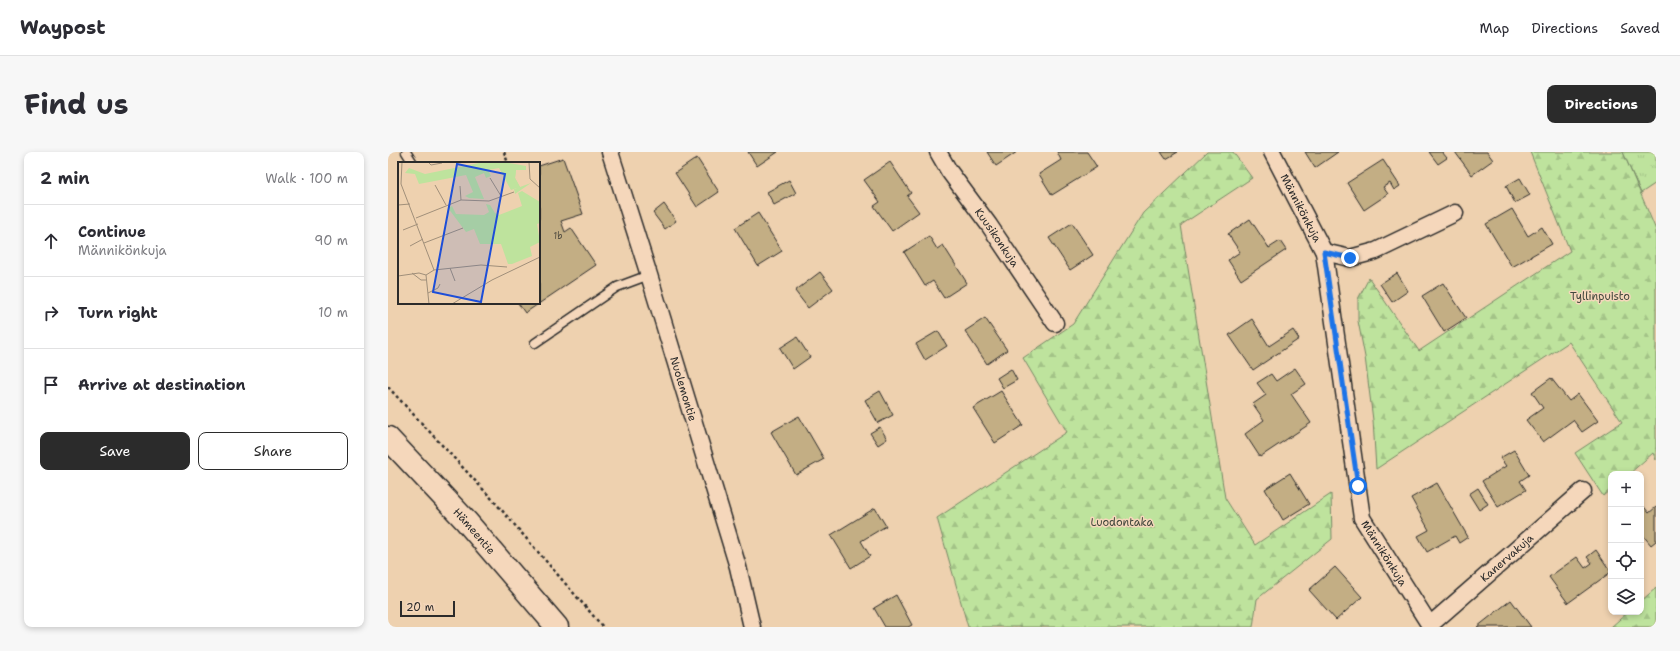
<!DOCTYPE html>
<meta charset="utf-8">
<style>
:root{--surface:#fff;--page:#f7f7f7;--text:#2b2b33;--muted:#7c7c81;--line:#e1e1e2;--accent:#2b2b2b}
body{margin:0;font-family:"Shantell Sans",sans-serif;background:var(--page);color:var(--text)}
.controls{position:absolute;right:12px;bottom:12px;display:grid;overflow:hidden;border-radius:8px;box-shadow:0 2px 6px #0003}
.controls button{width:36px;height:36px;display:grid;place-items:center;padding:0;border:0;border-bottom:1px solid var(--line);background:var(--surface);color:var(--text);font:20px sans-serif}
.scale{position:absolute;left:12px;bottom:10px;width:55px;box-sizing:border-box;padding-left:4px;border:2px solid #2b2b2b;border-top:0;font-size:11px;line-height:14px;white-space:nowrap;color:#2b2b2b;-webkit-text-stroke:3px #f5d7bb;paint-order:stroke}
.stop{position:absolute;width:12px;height:12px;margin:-9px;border:3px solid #1a73e8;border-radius:50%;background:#fff}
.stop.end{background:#1a73e8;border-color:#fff;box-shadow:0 1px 4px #0008}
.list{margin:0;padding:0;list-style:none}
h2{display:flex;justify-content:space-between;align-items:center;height:52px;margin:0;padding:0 16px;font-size:17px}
h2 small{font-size:13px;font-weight:400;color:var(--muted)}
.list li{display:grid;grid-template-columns:26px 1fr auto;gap:12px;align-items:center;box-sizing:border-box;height:72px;padding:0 16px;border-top:1px solid var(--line)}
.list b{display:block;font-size:15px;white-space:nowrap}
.list p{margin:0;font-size:13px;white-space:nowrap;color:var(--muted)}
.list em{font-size:13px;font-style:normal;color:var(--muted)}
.actions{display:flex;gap:8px;padding:12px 16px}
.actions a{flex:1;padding:9px 0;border:1px solid var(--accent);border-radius:8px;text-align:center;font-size:14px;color:var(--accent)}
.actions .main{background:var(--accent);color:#fff}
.icon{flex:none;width:22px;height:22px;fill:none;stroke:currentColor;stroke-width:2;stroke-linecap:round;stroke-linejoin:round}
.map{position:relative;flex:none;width:1268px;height:475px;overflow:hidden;border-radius:8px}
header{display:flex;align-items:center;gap:24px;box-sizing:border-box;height:56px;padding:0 20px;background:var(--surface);border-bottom:1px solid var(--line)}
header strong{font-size:19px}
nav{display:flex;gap:22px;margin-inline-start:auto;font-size:14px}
.intro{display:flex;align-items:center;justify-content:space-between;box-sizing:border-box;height:96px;padding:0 24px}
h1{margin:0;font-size:28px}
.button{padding:10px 18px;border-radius:8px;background:var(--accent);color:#fff;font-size:14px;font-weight:700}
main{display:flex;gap:24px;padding:0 24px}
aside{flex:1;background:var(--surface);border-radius:8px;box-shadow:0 2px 6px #0003}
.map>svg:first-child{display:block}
.forest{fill:url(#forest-firs);stroke:#748764}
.park{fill:url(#park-tufts);stroke:#748764}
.building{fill:#c3ae84;stroke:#2b2b2b}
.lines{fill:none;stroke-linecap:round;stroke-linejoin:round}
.lane-casing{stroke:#2b2b2b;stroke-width:11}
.street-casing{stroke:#2b2b2b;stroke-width:19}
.highway-casing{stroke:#2b2b2b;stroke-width:25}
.path{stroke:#2b2b2b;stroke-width:2.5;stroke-dasharray:3 3;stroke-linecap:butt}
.lane{stroke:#f5d7bb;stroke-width:8}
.street{stroke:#f5d7bb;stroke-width:16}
.highway{stroke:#f5d7bb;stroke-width:22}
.route{stroke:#1a73e8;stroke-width:5}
.labels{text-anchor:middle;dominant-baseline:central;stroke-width:3;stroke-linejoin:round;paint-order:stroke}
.number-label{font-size:9px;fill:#514c41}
.street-label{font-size:11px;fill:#2b2b2b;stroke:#f5d7bb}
.park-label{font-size:11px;fill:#41473c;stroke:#f5d7bb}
.inset-road{fill:none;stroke:#a08f7a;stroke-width:1}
.view{fill:#1d4ed8;fill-opacity:0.15;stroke:#1d4ed8;stroke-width:2}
.inset-edge{fill:none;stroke:#2b2b2b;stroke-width:2}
</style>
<header>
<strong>Waypost</strong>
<nav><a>Map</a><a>Directions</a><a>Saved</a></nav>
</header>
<div class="intro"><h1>Find us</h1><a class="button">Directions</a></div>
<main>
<aside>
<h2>2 min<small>Walk · 100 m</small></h2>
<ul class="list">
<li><svg class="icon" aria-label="ahead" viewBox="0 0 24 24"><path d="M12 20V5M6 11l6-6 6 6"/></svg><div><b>Continue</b><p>Männikönkuja</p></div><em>90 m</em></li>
<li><svg class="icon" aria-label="right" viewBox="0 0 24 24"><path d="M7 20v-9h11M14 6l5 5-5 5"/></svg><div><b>Turn right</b></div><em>10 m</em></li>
<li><svg class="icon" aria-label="arrive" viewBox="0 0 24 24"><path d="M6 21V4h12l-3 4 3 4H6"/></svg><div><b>Arrive at destination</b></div></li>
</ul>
<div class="actions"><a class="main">Save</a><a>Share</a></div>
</aside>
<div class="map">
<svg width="1268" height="475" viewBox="0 0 1268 475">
<defs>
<pattern id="forest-firs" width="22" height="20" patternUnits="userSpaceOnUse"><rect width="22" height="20" fill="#bee39d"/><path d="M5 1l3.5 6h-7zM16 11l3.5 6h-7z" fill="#a3c387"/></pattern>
<pattern id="park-tufts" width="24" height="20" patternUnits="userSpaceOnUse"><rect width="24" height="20" fill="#bee39d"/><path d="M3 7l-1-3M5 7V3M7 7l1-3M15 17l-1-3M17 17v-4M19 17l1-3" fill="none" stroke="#a3c387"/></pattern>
</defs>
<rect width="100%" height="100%" fill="#eed1af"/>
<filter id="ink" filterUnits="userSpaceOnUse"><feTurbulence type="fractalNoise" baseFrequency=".025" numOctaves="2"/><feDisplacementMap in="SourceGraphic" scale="8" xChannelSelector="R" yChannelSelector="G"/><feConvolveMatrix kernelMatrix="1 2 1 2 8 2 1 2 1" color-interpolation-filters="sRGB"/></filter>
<g filter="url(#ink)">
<g class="forest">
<polygon points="819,0 845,0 864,26 793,73 837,346 867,393 943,342 944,387 869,447 865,475 580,475 549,366 679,280 635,206 685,172 755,61"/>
<polygon points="1142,0 1235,0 1268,78 1268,308 1265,301 1241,322 1223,322 1223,337 1215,344 1187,301 1234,270 1181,190 988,317 985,268 977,205 970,169 970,147 981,126 1031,199 1182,99"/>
<polygon points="1268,436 1268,475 1223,475 1240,460 1253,460 1253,449"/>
</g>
<polygon class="park" points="1235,0 1268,0 1268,31 1253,41"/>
<g class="building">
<polygon points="360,0 390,0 369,14"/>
<polygon points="599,0 629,0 608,14"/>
<polygon points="669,0 699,0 709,15 664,43 651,22 673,8"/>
<polygon points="773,0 790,0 778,7"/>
<polygon points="917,0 950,0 927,16"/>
<polygon points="1041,0 1054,0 1059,6 1050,12"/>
<polygon points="1067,0 1099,0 1105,8 1084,23"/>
<polygon points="175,6 195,62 173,69 177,80 183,76 208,113 137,161 130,151 151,151 151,97 154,95 151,87 151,14"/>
<polygon points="309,6 331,40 309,55 287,21"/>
<polygon points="995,8 1012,34 1006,38 1002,31 995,35 1000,42 976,58 959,31"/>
<polygon points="502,10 523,41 519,44 531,60 504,79 486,54 492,50 476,28"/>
<polygon points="1132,26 1142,43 1127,51 1118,34"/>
<polygon points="401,28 408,41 386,53 379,40"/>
<polygon points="276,52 288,69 277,77 265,61"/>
<polygon points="1124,57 1140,84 1154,75 1164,92 1124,115 1098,72"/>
<polygon points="370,61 394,99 370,114 347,76"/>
<polygon points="862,67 881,96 892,89 898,98 853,128 840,108 852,100 840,82"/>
<polygon points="684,71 705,103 682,118 661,86"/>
<polygon points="541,84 549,97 555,93 579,131 556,146 545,129 537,134 516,100"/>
<polygon points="432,120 445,137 420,156 407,139"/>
<polygon points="1009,121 1020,139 1004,150 992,132"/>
<polygon points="1055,131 1078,166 1056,180 1034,144"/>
<polygon points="597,166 619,198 599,212 577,179"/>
<polygon points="864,167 881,194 905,178 911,187 865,218 841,183"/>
<polygon points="550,179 559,194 537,208 528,192"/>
<polygon points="409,185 422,205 405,217 392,196"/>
<polygon points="907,216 918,232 903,242 923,271 872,305 857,282 876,268 865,252 878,243 869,231 883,222 888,229"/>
<polygon points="623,217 629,228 615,236 609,226"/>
<polygon points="1163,226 1181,249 1190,242 1210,269 1194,280 1185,268 1155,290 1138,268 1155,256 1144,240"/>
<polygon points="492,239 505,263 490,271 477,248"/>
<polygon points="613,239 635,273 607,291 585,256"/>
<polygon points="411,264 436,307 408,323 383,280"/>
<polygon points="492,275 499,287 490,293 482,281"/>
<polygon points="1126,298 1141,323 1132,329 1138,338 1110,355 1094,329 1118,314 1112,306"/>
<polygon points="902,321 921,352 895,368 877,337"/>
<polygon points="1049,331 1080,385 1071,391 1067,384 1039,400 1030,384 1041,378 1023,346"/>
<polygon points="1090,336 1100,352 1091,358 1081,342"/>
<polygon points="1253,351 1261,361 1268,355 1268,389 1263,393 1253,381"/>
<polygon points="487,356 498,374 473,389 482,404 463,416 443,383"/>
<polygon points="1208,398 1223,420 1180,451 1161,425 1189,405 1197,416 1204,411 1199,405"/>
<polygon points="947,415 974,445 948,468 921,438"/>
<polygon points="508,443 524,473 520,475 497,475 486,456"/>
<polygon points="1123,448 1143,475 1089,475"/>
</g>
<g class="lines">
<defs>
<g id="lane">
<polyline points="18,0 25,11"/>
<polyline points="147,191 229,135 261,123"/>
</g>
<g id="street">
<path id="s1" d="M222,0L261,123L350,415L364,475"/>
<path id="s2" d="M550,0L561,19L601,73L667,171"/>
<path id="s3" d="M884,0L936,100L974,366L1043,475"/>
<polyline points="936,100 962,106 988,99 1067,61"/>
<path id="s4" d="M1042,473L1195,339"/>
</g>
<g id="highway">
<path id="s5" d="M0,286L78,369L169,475"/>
</g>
</defs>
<use href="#lane" class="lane-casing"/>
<use href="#street" class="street-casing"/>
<use href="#highway" class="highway-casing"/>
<g class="path">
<polyline points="116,0 120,11"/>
<polyline points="0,235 105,348 215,475"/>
</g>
<use href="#lane" class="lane"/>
<use href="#street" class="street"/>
<use href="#highway" class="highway"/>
</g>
</g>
<g class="lines" filter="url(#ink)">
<polyline class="route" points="962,106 936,100 970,334"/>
</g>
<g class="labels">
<g class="number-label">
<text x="170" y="84">1b</text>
</g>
<g class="street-label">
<text stroke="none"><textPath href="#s3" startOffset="63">Männikönkuja</textPath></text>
<text stroke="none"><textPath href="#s2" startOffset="104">Kuusikonkuja</textPath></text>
<text stroke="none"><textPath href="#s1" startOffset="248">Nuolemontie</textPath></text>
<text stroke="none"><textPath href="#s5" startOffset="127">Hämeentie</textPath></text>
<text stroke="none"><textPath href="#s3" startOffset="423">Männikönkuja</textPath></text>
<text stroke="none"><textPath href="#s4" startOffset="102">Kanervakuja</textPath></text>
</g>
<g class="park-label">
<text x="1212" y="144">Tyllinpuisto</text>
<text x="734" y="370">Luodontaka</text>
</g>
</g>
<g transform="translate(10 10)">
<rect width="142" height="142" fill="#eed1af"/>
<path d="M86,0H108L118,8L117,16L122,25L113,28L101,6L90,8L93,14L88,16L86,11L77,15L86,37L71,36L67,34L75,30L68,13L21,22L17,12L7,11L11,6L27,12ZM124,29L142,40V61L139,62L142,80L132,85L134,94L114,102H110L103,82H82L76,67L68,70L50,46L54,44L58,52L86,53L91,50L88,42L92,43L97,51L101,53L124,44L120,31Z" fill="#bee39d"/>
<path d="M105,0L128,4V8H118L117,16L122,25L133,21L117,32L116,27L119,26Z" fill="#bee39d"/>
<path class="inset-road" d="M4,0L3,22L36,108M30,0L33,3L44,1M131,0L132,17L142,26M92,16L103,34M37,23L48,43M62,24L63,38M0,43L12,42M18,56L63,38L91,39L116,30M5,68L20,62M26,81L65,66M12,84L25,77M52,106L57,119M14,111L23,118H28M28,113L36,108L83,103L109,105M28,113L31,142M0,114L21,111L28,113M30,131L40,126L42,122M54,142L94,118L142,95"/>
<path class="view" d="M59,2L107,12L83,140L35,130Z"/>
<rect width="142" height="142" class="inset-edge"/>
</g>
</svg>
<div class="controls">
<button>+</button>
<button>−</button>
<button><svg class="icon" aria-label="locate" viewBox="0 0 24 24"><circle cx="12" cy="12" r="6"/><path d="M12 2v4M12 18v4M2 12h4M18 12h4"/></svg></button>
<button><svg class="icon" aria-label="layers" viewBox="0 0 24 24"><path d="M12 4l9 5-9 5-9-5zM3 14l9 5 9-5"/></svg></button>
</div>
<div class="scale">20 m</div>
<div class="stop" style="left:970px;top:334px"></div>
<div class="stop end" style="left:962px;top:106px"></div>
</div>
</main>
